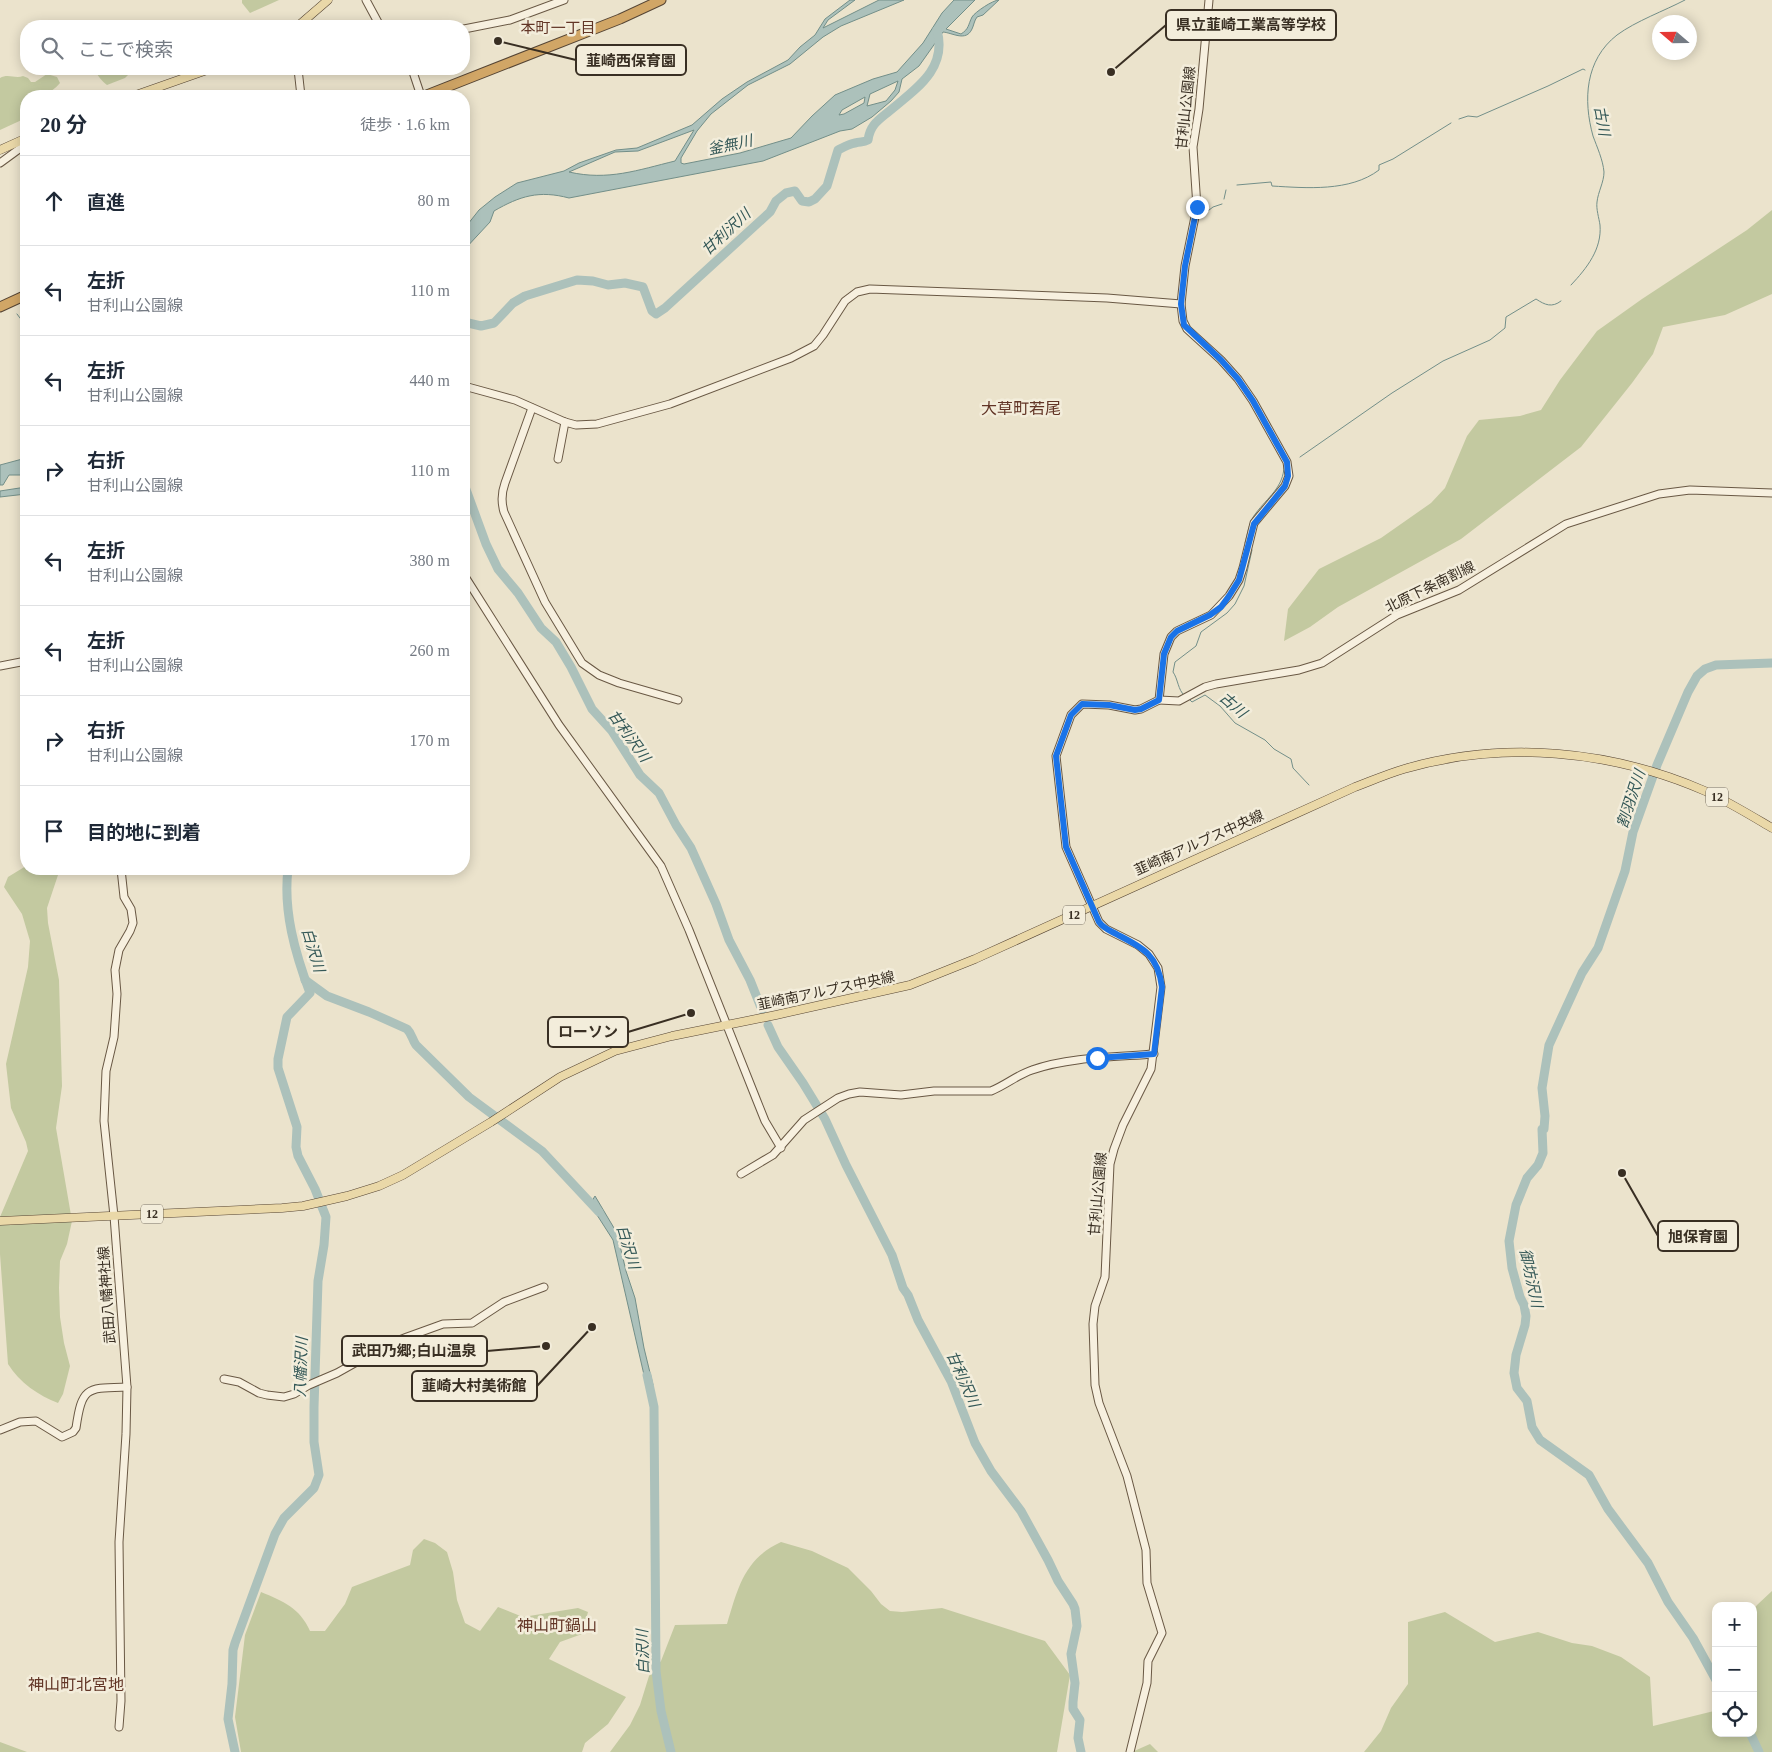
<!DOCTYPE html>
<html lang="ja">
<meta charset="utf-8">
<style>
:root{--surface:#fff;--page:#f6f6f7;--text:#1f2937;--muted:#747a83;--line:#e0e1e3}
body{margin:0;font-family:"Times New Roman","Noto Sans JP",serif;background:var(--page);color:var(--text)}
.controls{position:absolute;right:15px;bottom:15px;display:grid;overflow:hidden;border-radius:10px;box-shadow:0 2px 12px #0003}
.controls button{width:45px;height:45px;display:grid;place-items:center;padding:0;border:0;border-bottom:1px solid var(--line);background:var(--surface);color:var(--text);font:25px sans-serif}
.compass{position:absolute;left:1652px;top:15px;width:45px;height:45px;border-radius:50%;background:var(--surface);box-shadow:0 2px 12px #0003;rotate:290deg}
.stop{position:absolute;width:15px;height:15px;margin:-11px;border:4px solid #1a73e8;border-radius:50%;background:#fff}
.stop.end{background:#1a73e8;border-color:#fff;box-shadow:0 1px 5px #0008}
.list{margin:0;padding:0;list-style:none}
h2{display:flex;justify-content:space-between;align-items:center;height:65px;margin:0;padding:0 20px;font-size:21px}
h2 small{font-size:16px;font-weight:400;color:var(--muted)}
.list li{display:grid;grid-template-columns:32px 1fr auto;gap:15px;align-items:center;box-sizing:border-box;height:90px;padding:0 20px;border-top:1px solid var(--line)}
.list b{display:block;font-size:19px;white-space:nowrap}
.list p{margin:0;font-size:16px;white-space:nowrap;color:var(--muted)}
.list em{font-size:16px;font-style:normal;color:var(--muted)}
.icon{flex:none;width:28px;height:28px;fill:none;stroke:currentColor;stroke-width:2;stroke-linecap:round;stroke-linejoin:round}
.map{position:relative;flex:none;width:1772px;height:1752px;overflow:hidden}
.search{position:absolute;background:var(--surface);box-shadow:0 2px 12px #0003;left:20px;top:20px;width:450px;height:55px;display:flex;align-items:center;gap:12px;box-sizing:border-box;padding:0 18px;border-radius:20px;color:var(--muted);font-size:19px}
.panel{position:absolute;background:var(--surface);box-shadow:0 2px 12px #0003;left:20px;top:90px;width:450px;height:785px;border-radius:20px}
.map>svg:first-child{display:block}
.green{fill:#c3c9a0}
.water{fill:#acc1bb;stroke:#738f89;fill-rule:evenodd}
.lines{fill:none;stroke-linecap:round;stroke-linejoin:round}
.stream{stroke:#738f89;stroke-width:1}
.river{stroke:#acc1bb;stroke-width:9}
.secondary-casing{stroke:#695844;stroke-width:9}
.primary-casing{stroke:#564534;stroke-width:9}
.highway-casing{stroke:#564534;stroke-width:11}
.secondary{stroke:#f7f0df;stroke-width:7}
.primary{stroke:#ead8a8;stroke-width:8}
.highway{stroke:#d1a666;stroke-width:9}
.route{stroke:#1a73e8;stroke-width:6}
.labels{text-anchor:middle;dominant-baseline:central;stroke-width:5;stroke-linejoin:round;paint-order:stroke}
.shield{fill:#f3eddb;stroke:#71685a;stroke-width:1}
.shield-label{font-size:12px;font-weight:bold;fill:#392f23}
.street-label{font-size:14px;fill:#392f23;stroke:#f3eddb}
.neighbourhood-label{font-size:15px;fill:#623526;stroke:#f3eddb}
.water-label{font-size:15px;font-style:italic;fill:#345857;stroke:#f3eddb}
.quarter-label{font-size:16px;fill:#623526;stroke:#f3eddb}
.leader{fill:none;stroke:#392f23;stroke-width:2}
.callout-dot{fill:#392f23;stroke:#f3eddb;stroke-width:2}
.callout{fill:#f3eddb;stroke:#392f23;stroke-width:2}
.callout-label{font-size:15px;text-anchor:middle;font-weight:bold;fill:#392f23}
</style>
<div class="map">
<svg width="1772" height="1752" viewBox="0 0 1772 1752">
<rect width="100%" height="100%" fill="#ebe3cc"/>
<g class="green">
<polygon points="242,0 279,0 250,13 242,3"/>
<path d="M96,69H134L125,78L107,85C102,81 96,75 96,69Z"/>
<path d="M47,74L57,77L60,83C51,94 40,96 26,96V100H24V105L26,106V118L0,130V78C8,73 15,79 23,76L28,78L31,82H35Z"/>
<polygon points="1772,210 1772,294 1725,315 1663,327 1653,354 1632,383 1581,447 1461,539 1338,607 1310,627 1284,641 1288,609 1319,569 1381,538 1431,503 1445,488 1467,436 1479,420 1520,416 1541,410 1560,380 1597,331 1642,299 1747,230"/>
<path d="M26,866V869H60L47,908L48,923L59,980L62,1086L56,1128L72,1221L67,1244L60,1261L59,1288L60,1317L64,1343L70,1366L63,1394L58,1403C39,1396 19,1382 8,1364L0,1254V1217L28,1151L26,1142L11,1108L6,1064L28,967L30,941L22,914L4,887L8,877Z"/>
<path d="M424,1539L435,1543L447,1552L453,1572L457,1600L465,1623L480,1631L498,1607L523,1617L578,1608L588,1612L582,1634L560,1642L549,1659L626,1697L608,1724L585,1743L582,1752H241L235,1717L245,1635L261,1592C283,1601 300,1608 310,1631H325L345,1604L352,1587L410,1565L413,1550Z"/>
<path d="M781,1542L812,1551L848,1568L871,1591L881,1604L890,1611L902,1612L942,1608L1045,1641L1070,1675L1057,1752H610L630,1725L640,1705L649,1676L661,1661L675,1625L727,1624C738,1588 744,1559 781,1542Z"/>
<polygon points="1772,1591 1772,1752 1364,1752 1381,1731 1391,1708 1408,1684 1408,1622 1445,1612 1495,1642 1538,1632 1572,1643 1592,1646 1621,1657 1650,1677 1653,1726 1714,1711 1716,1708 1716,1733 1753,1733 1753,1611 1757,1605"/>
<polygon points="0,1742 27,1752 0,1752"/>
<polygon points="1150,1744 1158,1752 1132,1752"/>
</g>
<g class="water">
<path d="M850,0H855L828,20L823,28L879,0H904L841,26L823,37L790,64L748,85L711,114L697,131L681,158V163L684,164L740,153L791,138L812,116L835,95L873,79L897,72L923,43L942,13L954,0H975L946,29L961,34C969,29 968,25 972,17C975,12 993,0 999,0L983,15L977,17C974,21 974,25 972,29C966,42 953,33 943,32L919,66L902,79L899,92L891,101L872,117L852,129L840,131L763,161L569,198C539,190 520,196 494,211L490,222L464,250V229L479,210L495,197L517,183L564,171L579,163L616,150L637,148L692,125L722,99L747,82L788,60L800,47L815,35L825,19ZM898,81L895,90L886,101L867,106L870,94ZM865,97L864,103L844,114L839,115L842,110ZM694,130L675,161C638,170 608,181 569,172L615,152L638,151Z"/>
<polygon points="26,458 26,475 9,475 3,485 0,485 0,465"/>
<polygon points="26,487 26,494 0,497 0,491"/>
<polygon points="595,1196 617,1233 626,1271 635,1298 644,1348 653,1385 647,1388 613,1240 590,1204"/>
</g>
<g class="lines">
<g class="stream">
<polyline points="1459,119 1468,116 1477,117 1548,86 1583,69 1585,70"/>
<path d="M1237,185L1271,182L1272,186C1306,188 1350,192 1379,170V165L1393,159L1451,123"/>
<polyline points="1224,199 1226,190"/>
<polyline points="1200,217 1213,207 1222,204"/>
<path d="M1571,285C1587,268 1602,249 1600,225C1599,218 1596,209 1597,202C1598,192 1604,182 1604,172C1603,160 1597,147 1593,136C1583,100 1585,60 1617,35C1636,21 1664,11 1685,0"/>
<polyline points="17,314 23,322 26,317"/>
<path d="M1300,457L1392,393L1443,361L1490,340L1505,328L1506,317L1536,299C1545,305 1552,308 1561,301"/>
<path d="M1245,543C1248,533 1249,521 1256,513C1267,498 1284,487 1284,466"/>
<path d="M1184,695C1178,690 1178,679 1173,672L1175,662L1196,646L1201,632L1227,613L1235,604L1244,586L1252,550"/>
<polyline points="1189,699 1192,702 1205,695 1220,706 1235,723 1265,740 1274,749 1291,759 1293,768 1309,785"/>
</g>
<g class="river">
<path d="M464,322L481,326L494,323L513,303L525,296L577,280L593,281L608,285L625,283L643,287L652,311L656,314L665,308L770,212L776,201L786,193L795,191L802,201L809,202L815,199L827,186L838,150C844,147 849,144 855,143C860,141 863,143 868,140C870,126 877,121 887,113C914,90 948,70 937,30"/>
<polyline points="464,484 486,544 498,569 518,593 541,628 556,642 571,667 592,709 612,731 640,775 659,793 676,825 691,848 716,904 729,940 750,980 762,1010"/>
<path d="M305,980L327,996L369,1012L407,1029C412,1034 412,1039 416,1045L469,1097L542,1151L599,1212"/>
<polyline points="768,1025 778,1047 803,1083 825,1119 846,1165 892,1255 903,1288 908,1295 918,1320 951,1381 975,1443 991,1471 1021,1511 1048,1560 1058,1581 1073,1604 1075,1609 1077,1626 1071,1654 1075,1683 1073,1702 1073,1709 1080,1720 1078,1738 1081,1752"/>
<polyline points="647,1375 654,1407 656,1671 661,1711 671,1752"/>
<polyline points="1716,1680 1693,1638 1668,1602 1648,1563 1608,1509 1589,1475 1540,1440 1532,1427 1527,1401 1517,1388 1514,1373 1516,1355 1525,1325 1526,1316 1524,1305 1520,1297 1512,1268 1509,1241 1516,1205 1527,1178 1538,1165 1543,1153 1542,1129 1544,1129 1545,1116 1542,1088 1549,1045 1582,973 1598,948 1625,871 1633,832 1657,765 1688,692 1697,676 1705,669 1716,665 1772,663"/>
<polyline points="1750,1733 1759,1752"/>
<path d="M235,1752L228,1719L232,1684L233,1650L235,1643L275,1534L284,1518L314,1488L319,1475L314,1442V1407L318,1281L324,1245L326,1217L315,1189L298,1156L296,1147L297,1127L278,1068V1059L287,1017L310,993C295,953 283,911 288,869"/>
</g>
<defs>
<g id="secondary">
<polyline points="366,0 380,26"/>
<polyline points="464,29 510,20 564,0"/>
<polyline points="298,69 301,96"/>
<polyline points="412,69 421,96"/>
<polyline points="0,163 26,144"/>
<polyline points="464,386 515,400 565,422 576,425 597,424 670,404 791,358 814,346 823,335 845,301 857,292 870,289 1107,298 1181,304"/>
<path d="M532,408L505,483C501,494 501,502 504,512L545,602L582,663L599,675L619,683L678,700"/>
<polyline points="558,459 565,422"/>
<polyline points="464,575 559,725 661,866 689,930 757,1101 765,1121 781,1148"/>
<polyline points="0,666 26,661"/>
<polyline points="1159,700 1179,701 1205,687 1216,684 1299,670 1322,663 1397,615 1459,590 1566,524 1659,494 1690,490 1772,493"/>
<path d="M741,1174L773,1155L804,1120L838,1098L849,1094L860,1092L901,1095L934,1091H991C1006,1085 1017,1075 1032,1070C1068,1057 1116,1057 1154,1054"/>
<polyline points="224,1379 239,1382 259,1393 267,1395 284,1397 294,1394 309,1385 337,1373 387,1345 407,1337 443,1324 472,1323 504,1302 544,1287"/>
<path d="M0,1430L20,1422L36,1421L62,1437L73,1432L76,1428C82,1386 87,1388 127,1387"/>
<polyline points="119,1727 121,1701 119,1542 126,1434 127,1387 114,1216 104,1121 106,1071 114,1037 117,994 115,970 119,950 130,931 133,923 131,909 124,897 121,869"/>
<polyline points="1130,1752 1147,1683 1148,1661 1162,1633 1147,1583 1146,1550 1127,1476 1099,1403 1095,1385 1093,1324 1095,1306 1105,1277 1110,1164 1114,1149 1123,1125 1151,1069 1161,987 1158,968 1149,954 1138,945 1106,929 1099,922 1066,847 1056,756 1071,715 1082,704 1109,705 1135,710 1141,709 1159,700 1164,654 1171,637 1177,631 1211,615 1229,596 1239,580 1243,568 1254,523 1285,486 1289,476 1287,462 1253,401 1238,379 1221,360 1187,329 1183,321 1181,304 1185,266 1197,207 1193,147 1199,109 1209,0"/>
</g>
<g id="primary">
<polyline points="298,26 328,0"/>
<polyline points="133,96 210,69"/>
<polyline points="0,150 22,140 26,141"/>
<path d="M0,1221L282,1208L303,1206L347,1196L379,1186L403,1175L491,1122L560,1077L615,1051L672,1036L776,1015L910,985L975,959L1355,787C1371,781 1387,774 1404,769C1504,740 1611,750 1705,791C1729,802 1750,815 1772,828"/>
</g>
<g id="highway">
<polyline points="424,96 620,19 661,0"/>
<polyline points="0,307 26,295"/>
</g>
</defs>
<use href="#secondary" class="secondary-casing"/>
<use href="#primary" class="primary-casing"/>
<use href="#highway" class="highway-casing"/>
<use href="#secondary" class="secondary"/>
<use href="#primary" class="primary"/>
<use href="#highway" class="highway"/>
</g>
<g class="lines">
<path class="route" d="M1097,1058L1154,1054L1162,987C1158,956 1144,948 1118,935C1111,931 1104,929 1099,922L1066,847L1056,756L1071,715L1082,704L1109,705L1135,710L1141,709L1159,700L1164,654L1171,637L1177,631L1210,615L1221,607L1229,596L1239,580L1254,524L1285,486L1288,476L1287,462L1253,401L1238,379L1221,360L1184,325L1181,304L1185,266L1197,207"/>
</g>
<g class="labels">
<g class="shield">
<rect x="1706" y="787.5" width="22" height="19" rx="4"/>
<rect x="1063" y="905.5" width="22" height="19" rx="4"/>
<rect x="141" y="1204.5" width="22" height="19" rx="4"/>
</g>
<g class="shield-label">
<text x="1717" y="797">12</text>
<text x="1074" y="915">12</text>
<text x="152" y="1214">12</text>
</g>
<g class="street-label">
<text transform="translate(1186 108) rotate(-84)">甘利山公園線</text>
<text transform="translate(1430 587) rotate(-26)">北原下条南割線</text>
<text transform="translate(1199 843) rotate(-24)">韮崎南アルプス中央線</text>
<text transform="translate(826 991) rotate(-12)">韮崎南アルプス中央線</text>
<text transform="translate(1098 1194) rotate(-85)">甘利山公園線</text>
<text transform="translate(107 1295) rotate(-94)">武田八幡神社線</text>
</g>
<g class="neighbourhood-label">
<text x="558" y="28">本町一丁目</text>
</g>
<g class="water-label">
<text transform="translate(1602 121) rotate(80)">古川</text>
<text transform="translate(730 145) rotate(-12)">釜無川</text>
<text transform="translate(726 232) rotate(-43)">甘利沢川</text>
<text transform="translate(1233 705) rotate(41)">古川</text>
<text transform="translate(629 736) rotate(54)">甘利沢川</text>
<text transform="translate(1631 799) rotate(-72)">割羽沢川</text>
<text transform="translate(313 950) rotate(73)">白沢川</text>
<text transform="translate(628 1247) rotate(73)">白沢川</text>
<text transform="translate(1531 1278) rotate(78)">御坊沢川</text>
<text transform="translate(301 1367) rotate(-88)">八幡沢川</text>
<text transform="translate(963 1379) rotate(66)">甘利沢川</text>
<text transform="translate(643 1652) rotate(-92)">白沢川</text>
</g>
<g class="quarter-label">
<text x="1021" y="408">大草町若尾</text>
<text x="557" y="1625">神山町鍋山</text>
<text x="76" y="1684">神山町北宮地</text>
</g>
</g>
<path class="leader" d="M1111 72L1166 25M498 41L576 60M691 1013L628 1032M1622 1173L1658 1236M546 1346L487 1351M592 1327L537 1386"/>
<g class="callout-dot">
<circle cx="1111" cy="72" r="5"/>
<circle cx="498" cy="41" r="5"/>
<circle cx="691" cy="1013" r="5"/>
<circle cx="1622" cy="1173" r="5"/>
<circle cx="546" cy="1346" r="5"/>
<circle cx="592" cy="1327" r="5"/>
</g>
<g class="callout">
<rect x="1166" y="10" width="170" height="30" rx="5"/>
<rect x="576" y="45" width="110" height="30" rx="5"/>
<rect x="548" y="1017" width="80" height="30" rx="5"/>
<rect x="1658" y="1221" width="80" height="30" rx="5"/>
<rect x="342" y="1336" width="145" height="30" rx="5"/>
<rect x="412" y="1371" width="125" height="30" rx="5"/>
</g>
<g class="callout-label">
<text x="1251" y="30">県立韮崎工業高等学校</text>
<text x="631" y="66">韮崎西保育園</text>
<text x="588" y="1037">ローソン</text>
<text x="1698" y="1242">旭保育園</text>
<text x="414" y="1356">武田乃郷;白山温泉</text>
<text x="474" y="1391">韮崎大村美術館</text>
</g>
</svg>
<div class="controls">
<button>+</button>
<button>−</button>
<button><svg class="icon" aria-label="locate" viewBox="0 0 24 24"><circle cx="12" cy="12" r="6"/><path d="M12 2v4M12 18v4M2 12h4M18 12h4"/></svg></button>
</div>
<svg class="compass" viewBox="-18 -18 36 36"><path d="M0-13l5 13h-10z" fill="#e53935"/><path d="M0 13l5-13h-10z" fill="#747a83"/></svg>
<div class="stop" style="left:1097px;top:1058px"></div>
<div class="stop end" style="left:1197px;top:207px"></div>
<div class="search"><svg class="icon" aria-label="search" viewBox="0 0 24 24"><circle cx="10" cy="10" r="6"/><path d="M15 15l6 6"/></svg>ここで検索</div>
<section class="panel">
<h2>20 分<small>徒歩 · 1.6 km</small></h2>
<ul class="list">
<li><svg class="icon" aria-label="ahead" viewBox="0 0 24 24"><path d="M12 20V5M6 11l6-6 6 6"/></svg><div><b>直進</b></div><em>80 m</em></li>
<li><svg class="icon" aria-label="left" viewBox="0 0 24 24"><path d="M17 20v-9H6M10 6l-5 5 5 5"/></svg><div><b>左折</b><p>甘利山公園線</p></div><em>110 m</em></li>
<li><svg class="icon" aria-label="left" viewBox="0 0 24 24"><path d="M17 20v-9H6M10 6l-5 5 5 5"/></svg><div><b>左折</b><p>甘利山公園線</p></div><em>440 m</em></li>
<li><svg class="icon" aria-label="right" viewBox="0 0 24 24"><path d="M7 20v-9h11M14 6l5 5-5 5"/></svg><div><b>右折</b><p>甘利山公園線</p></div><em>110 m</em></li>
<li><svg class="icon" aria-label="left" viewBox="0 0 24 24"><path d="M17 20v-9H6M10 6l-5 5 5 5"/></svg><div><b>左折</b><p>甘利山公園線</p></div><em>380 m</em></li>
<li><svg class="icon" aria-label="left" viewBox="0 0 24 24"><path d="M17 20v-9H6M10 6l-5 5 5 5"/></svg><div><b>左折</b><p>甘利山公園線</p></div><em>260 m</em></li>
<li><svg class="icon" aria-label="right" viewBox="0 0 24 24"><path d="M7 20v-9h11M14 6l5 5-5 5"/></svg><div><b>右折</b><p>甘利山公園線</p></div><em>170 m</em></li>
<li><svg class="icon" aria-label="arrive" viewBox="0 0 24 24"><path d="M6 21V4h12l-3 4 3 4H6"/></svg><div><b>目的地に到着</b></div></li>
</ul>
</section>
</div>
